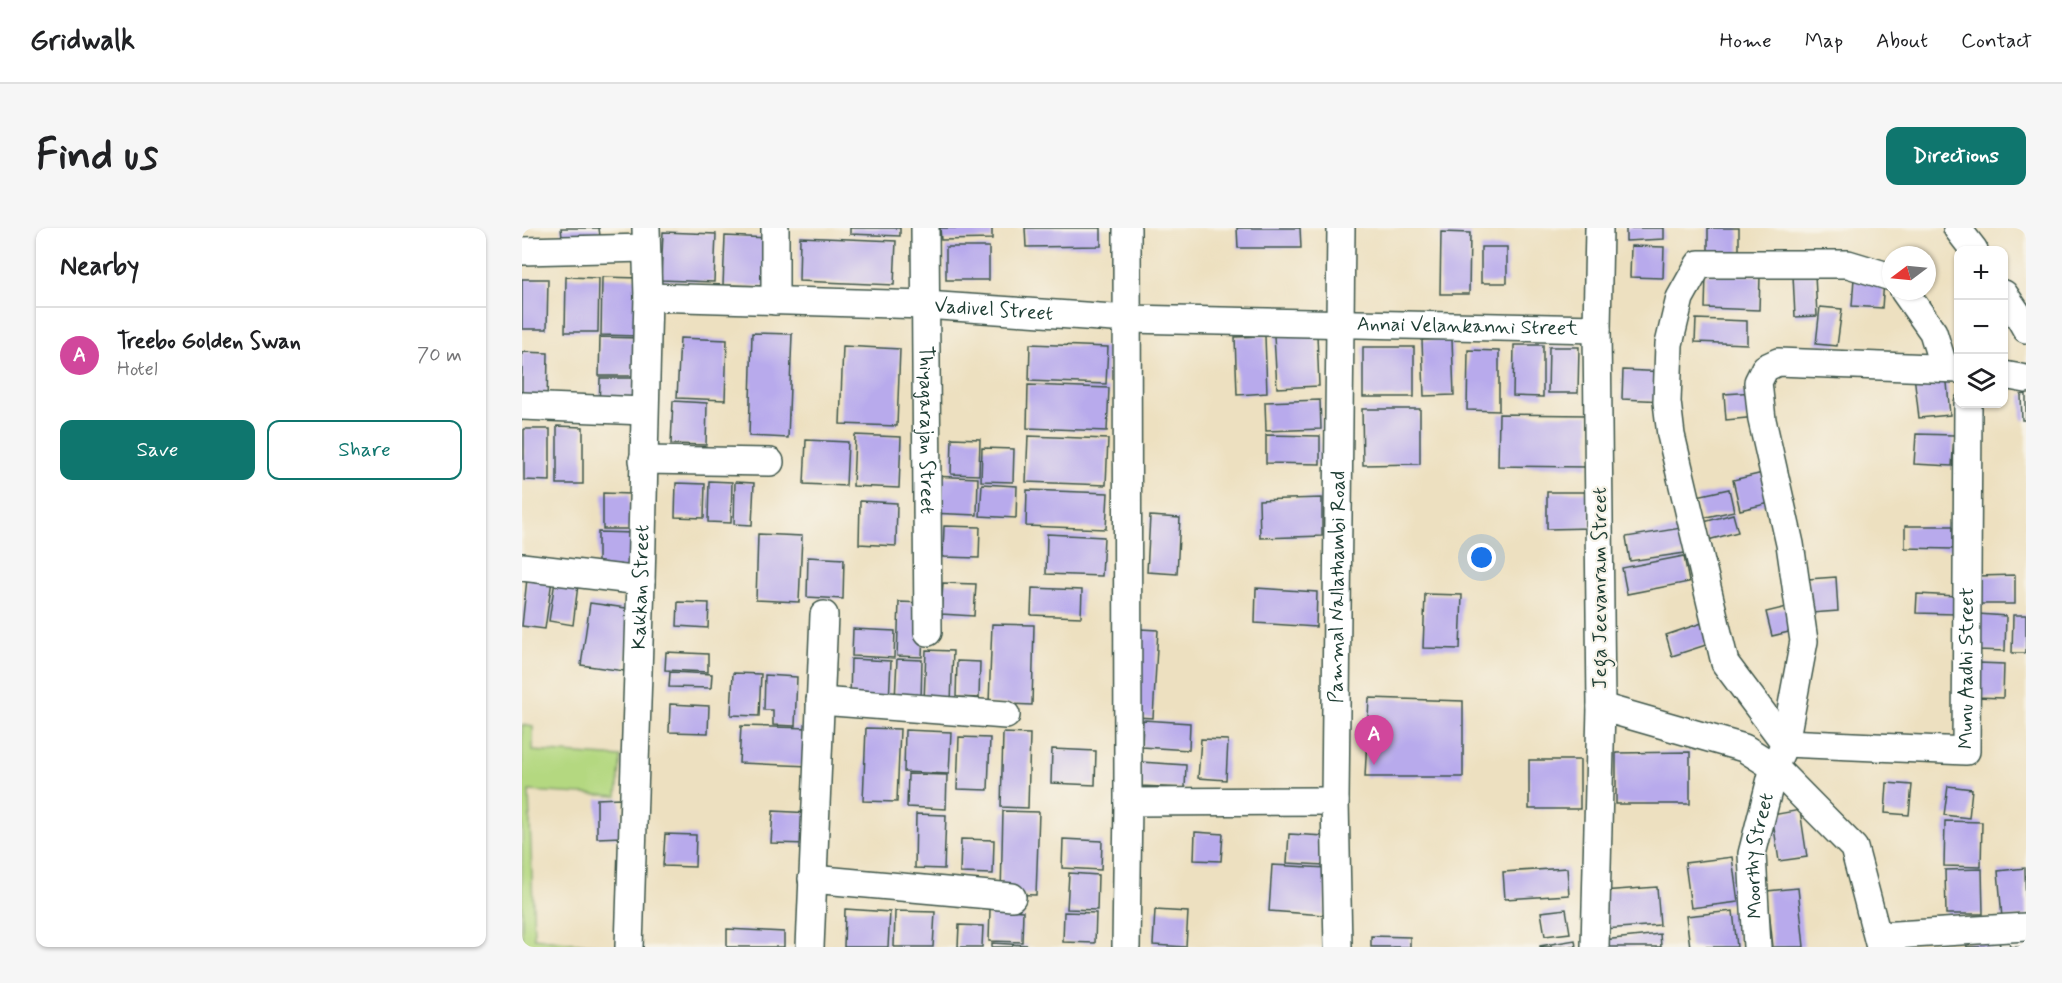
<!DOCTYPE html>
<meta charset="utf-8">
<style>
:root{--surface:#fff;--page:#f6f6f6;--text:#202124;--muted:#757577;--line:#e0e0e0;--accent:#0f766e}
body{margin:0;font-family:Mynerve,sans-serif;background:var(--page);color:var(--text)}
.controls{position:absolute;right:18px;top:18px;display:grid;overflow:hidden;border-radius:12px;box-shadow:0 2px 4px #0004}
.controls button{width:54px;height:54px;display:grid;place-items:center;padding:0;border:0;border-bottom:2px solid var(--line);background:var(--surface);color:var(--text);font:30px sans-serif}
.compass{position:absolute;left:1360px;top:18px;width:54px;height:54px;border-radius:50%;background:var(--surface);box-shadow:0 2px 4px #0004;rotate:254deg}
.you{position:absolute;left:960px;top:330px;width:21px;height:21px;margin:-15px;border:4px solid #fff;border-radius:50%;background:#1a73e8;box-shadow:0 0 0 9px #1a73e833}
.badge{display:grid;place-items:center;width:39px;height:39px;border-radius:50%;background:var(--accent);color:#fff;font-size:20px;font-weight:700}
.pin{position:absolute;translate:-50% -50px;filter:drop-shadow(0 2px 3px #0008)}
.pin::after{content:'';position:absolute;top:32px;width:21px;height:18px;background:inherit;clip-path:polygon(0 0,100% 0,50% 100%)}
.list{margin:0;padding:0;list-style:none}
h2{display:flex;justify-content:space-between;align-items:center;height:78px;margin:0;padding:0 24px;font-size:26px}
h2 small{font-size:20px;font-weight:400;color:var(--muted)}
.list li{display:grid;grid-template-columns:39px 1fr auto;gap:18px;align-items:center;box-sizing:border-box;height:96px;padding:0 24px;border-top:2px solid var(--line)}
.list b{display:block;font-size:22px;white-space:nowrap}
.list p{margin:0;font-size:20px;white-space:nowrap;color:var(--muted)}
.list em{font-size:20px;font-style:normal;color:var(--muted)}
.actions{display:flex;gap:12px;padding:18px 24px}
.actions a{flex:1;padding:14px 0;border:2px solid var(--accent);border-radius:12px;text-align:center;font-size:21px;color:var(--accent)}
.actions .main{background:var(--accent);color:#fff}
.icon{flex:none;width:33px;height:33px;fill:none;stroke:currentColor;stroke-width:2;stroke-linecap:round;stroke-linejoin:round}
.map{position:relative;flex:none;width:1504px;height:719px;overflow:hidden;border-radius:12px}
header{display:flex;align-items:center;gap:36px;box-sizing:border-box;height:84px;padding:0 30px;background:var(--surface);border-bottom:2px solid var(--line)}
header strong{font-size:28px}
nav{display:flex;gap:33px;margin-inline-start:auto;font-size:21px}
.intro{display:flex;align-items:center;justify-content:space-between;box-sizing:border-box;height:144px;padding:0 36px}
h1{margin:0;font-size:42px}
.button{padding:15px 27px;border-radius:12px;background:var(--accent);color:#fff;font-size:21px;font-weight:700}
main{display:flex;gap:36px;padding:0 36px}
aside{flex:1;background:var(--surface);border-radius:12px;box-shadow:0 2px 4px #0004}
.map>svg:first-child{display:block}
.green{fill:#b4d880;stroke:#6a8a5a;stroke-width:1.5}
.building{fill:#b8aaec}
.lines{fill:none;stroke-linecap:round;stroke-linejoin:round}
.street-casing{stroke:#3e5549;stroke-width:30}
.street{stroke:#fff;stroke-width:27}
.labels{text-anchor:middle;dominant-baseline:central;stroke-width:4.5;stroke-linejoin:round;paint-order:stroke}
.street-label{font-size:20px;fill:#1f3d34;stroke:#f7f3e8}
</style>
<header>
<strong>Gridwalk</strong>
<nav><a>Home</a><a>Map</a><a>About</a><a>Contact</a></nav>
</header>
<div class="intro"><h1>Find us</h1><a class="button">Directions</a></div>
<main>
<aside>
<h2>Nearby<small></small></h2>
<ul class="list">
<li><span class="badge" style="background:#d1479c">A</span><div><b>Treebo Golden Swan</b><p>Hotel</p></div><em>70 m</em></li>
</ul>
<div class="actions"><a class="main">Save</a><a>Share</a></div>
</aside>
<div class="map">
<svg width="1504" height="719" viewBox="0 0 1504 719">
<rect width="100%" height="100%" fill="#f7f3e8"/>
<filter id="ink" filterUnits="userSpaceOnUse"><feTurbulence type="fractalNoise" baseFrequency=".0167" numOctaves="2"/><feDisplacementMap in="SourceGraphic" scale="12" xChannelSelector="R" yChannelSelector="G"/><feConvolveMatrix kernelMatrix="1 2 1 2 8 2 1 2 1" color-interpolation-filters="sRGB"/></filter>
<filter id="wash" filterUnits="userSpaceOnUse"><feTurbulence type="fractalNoise" baseFrequency=".008" numOctaves="4" result="noise"/><feDisplacementMap in="SourceGraphic" scale="24" xChannelSelector="R" yChannelSelector="G"/><feGaussianBlur stdDeviation="1.35" result="paint"/><feColorMatrix in="noise" values="0 0 0 0 0 0 0 0 0 0 0 0 0 0 0 0 0 1.4 0 .05"/><feComposite in="paint" operator="in"/></filter>
<g filter="url(#wash)">
<rect width="100%" height="100%" fill="#ede0c0"/>
<polygon class="green" points="0,497 11,499 11,523 99,529 95,568 7,563 12,710 86,719 0,719"/>
<g id="blocks">
<g class="building">
<polygon points="39,0 77,0 78,8 40,9"/>
<polygon points="328,0 378,0 378,8 328,6"/>
<polygon points="418,0 470,0 470,11 419,12"/>
<polygon points="503,0 579,0 579,18 504,19"/>
<polygon points="715,0 778,0 779,20 716,20"/>
<polygon points="1104,0 1142,0 1142,11 1104,13"/>
<rect x="1186" y="0" width="31" height="27"/>
<polygon points="141,4 194,6 192,54 139,52"/>
<polygon points="919,4 948,5 947,66 918,66"/>
<polygon points="203,8 247,10 246,58 201,57"/>
<polygon points="278,9 374,13 372,57 277,53"/>
<polygon points="1109,18 1142,19 1141,50 1108,49"/>
<rect x="424" y="19" width="43" height="33"/>
<rect x="959" y="19" width="26" height="36"/>
<polygon points="1184,46 1238,48 1237,82 1183,80"/>
<polygon points="1293,46 1295,88 1273,89 1271,47"/>
<polygon points="44,49 77,50 76,104 43,104"/>
<polygon points="80,49 118,50 117,108 79,107"/>
<polygon points="1332,50 1362,52 1360,80 1330,78"/>
<polygon points="0,51 26,51 25,101 0,101"/>
<polygon points="1298,79 1320,81 1315,118 1294,116"/>
<polygon points="1174,91 1225,93 1225,116 1173,114"/>
<polygon points="230,105 270,106 266,210 227,208"/>
<polygon points="795,106 797,158 755,160 752,108"/>
<polygon points="743,108 745,165 715,167 713,109"/>
<polygon points="78,109 116,110 115,148 77,148"/>
<polygon points="158,110 205,112 203,172 155,170"/>
<polygon points="930,111 932,167 902,168 900,112"/>
<polygon points="508,116 586,119 584,156 507,153"/>
<polygon points="992,117 1021,117 1021,169 991,168"/>
<polygon points="321,118 378,121 375,198 318,196"/>
<rect x="841" y="119" width="51" height="50"/>
<polygon points="1027,119 1057,119 1056,165 1026,165"/>
<polygon points="946,122 977,123 977,183 945,182"/>
<polygon points="0,124 26,125 25,177 0,177"/>
<polygon points="1101,142 1145,144 1143,173 1100,171"/>
<polygon points="1424,144 1428,187 1397,190 1392,147"/>
<polygon points="78,150 118,150 118,182 77,181"/>
<polygon points="506,157 587,160 585,203 505,200"/>
<polygon points="1233,164 1235,189 1204,192 1202,166"/>
<polygon points="1504,166 1504,192 1500,192 1499,167"/>
<polygon points="798,172 799,201 744,203 743,174"/>
<polygon points="151,173 185,175 184,217 149,216"/>
<polygon points="840,181 898,181 898,236 841,237"/>
<polygon points="977,186 1067,187 1066,239 976,238"/>
<polygon points="35,198 61,199 61,256 35,256"/>
<polygon points="2,201 28,201 28,253 2,252"/>
<polygon points="1394,206 1432,207 1430,238 1392,236"/>
<polygon points="333,207 379,209 377,260 331,258"/>
<polygon points="744,207 798,208 798,236 744,235"/>
<polygon points="506,208 586,211 584,257 504,254"/>
<polygon points="430,210 458,211 457,247 429,246"/>
<polygon points="284,212 326,214 324,258 282,256"/>
<polygon points="460,220 492,221 491,254 459,253"/>
<polygon points="1241,245 1248,275 1218,282 1211,252"/>
<polygon points="408,248 456,250 455,287 407,285"/>
<polygon points="187,253 210,254 209,295 186,294"/>
<polygon points="213,254 232,255 230,297 212,296"/>
<polygon points="154,255 183,256 182,290 153,289"/>
<polygon points="460,256 495,258 494,290 458,288"/>
<polygon points="1207,261 1212,283 1180,290 1175,268"/>
<polygon points="505,262 586,265 584,301 504,298"/>
<polygon points="1025,264 1069,264 1069,300 1025,301"/>
<polygon points="81,265 108,266 108,301 81,301"/>
<polygon points="800,270 800,308 738,310 737,272"/>
<polygon points="338,273 375,275 374,318 337,316"/>
<polygon points="1211,286 1216,304 1186,312 1182,294"/>
<polygon points="628,288 658,290 655,346 625,344"/>
<polygon points="422,298 458,299 457,330 421,329"/>
<polygon points="1383,298 1431,298 1431,321 1383,320"/>
<polygon points="1159,300 1163,325 1108,333 1104,309"/>
<polygon points="76,304 112,305 112,342 76,341"/>
<polygon points="236,306 280,308 277,374 234,372"/>
<polygon points="525,306 582,309 580,348 524,346"/>
<polygon points="1162,328 1167,354 1105,366 1100,340"/>
<polygon points="286,329 322,331 321,371 285,369"/>
<polygon points="6,341 31,345 23,401 0,398"/>
<polygon points="34,346 57,349 51,397 27,393"/>
<polygon points="1493,347 1493,376 1456,376 1456,348"/>
<polygon points="1314,349 1316,383 1289,385 1286,351"/>
<polygon points="421,355 454,356 452,388 419,386"/>
<polygon points="510,360 560,362 559,389 509,387"/>
<polygon points="734,360 795,364 794,399 733,395"/>
<polygon points="903,366 940,367 938,421 901,420"/>
<polygon points="1395,366 1435,368 1434,386 1394,385"/>
<polygon points="156,374 187,375 186,400 155,398"/>
<polygon points="377,374 402,375 400,429 375,428"/>
<polygon points="68,375 111,381 102,443 59,437"/>
<polygon points="1274,377 1279,401 1250,408 1244,384"/>
<polygon points="1456,386 1484,388 1483,423 1455,422"/>
<polygon points="1491,387 1504,387 1504,425 1490,425"/>
<polygon points="1183,394 1190,415 1150,428 1144,407"/>
<polygon points="470,396 512,397 510,477 467,475"/>
<polygon points="331,401 373,403 372,430 330,428"/>
<polygon points="618,401 636,402 631,490 614,489"/>
<polygon points="404,422 431,423 429,474 402,473"/>
<polygon points="144,424 186,426 186,444 143,442"/>
<polygon points="329,431 369,433 367,473 328,471"/>
<polygon points="375,431 400,432 399,473 373,472"/>
<polygon points="435,433 458,434 457,470 434,469"/>
<polygon points="1456,435 1482,436 1481,470 1454,469"/>
<polygon points="148,444 190,446 189,460 147,459"/>
<polygon points="211,445 239,446 237,488 209,487"/>
<polygon points="243,447 275,449 273,498 251,497 251,482 242,482"/>
<polygon points="847,470 941,473 941,549 843,549"/>
<polygon points="148,476 187,478 186,505 147,504"/>
<polygon points="621,492 668,495 667,522 620,519"/>
<polygon points="219,498 288,500 287,538 217,535"/>
<polygon points="344,500 378,501 375,574 341,573"/>
<polygon points="383,502 429,504 427,546 382,544"/>
<polygon points="481,505 508,506 506,580 479,579"/>
<polygon points="437,509 468,510 466,562 435,561"/>
<polygon points="679,511 706,512 704,552 676,550"/>
<polygon points="530,521 574,523 573,557 529,555"/>
<polygon points="1168,524 1168,576 1094,576 1094,525"/>
<rect x="1007" y="532" width="51" height="49"/>
<polygon points="619,534 664,537 663,560 618,558"/>
<polygon points="386,546 425,547 424,581 385,579"/>
<polygon points="1365,555 1390,557 1387,587 1363,585"/>
<polygon points="1426,558 1450,561 1447,590 1422,587"/>
<polygon points="98,570 100,609 75,610 75,571"/>
<polygon points="1278,582 1285,629 1257,633 1250,587"/>
<polygon points="251,583 289,585 288,616 249,615"/>
<polygon points="481,583 517,584 514,667 479,666"/>
<polygon points="394,586 424,587 422,641 393,640"/>
<polygon points="1423,593 1460,594 1459,639 1422,638"/>
<polygon points="673,604 701,606 699,633 672,632"/>
<polygon points="143,606 174,607 173,639 141,638"/>
<polygon points="767,606 803,608 802,637 765,635"/>
<polygon points="439,611 472,612 471,646 438,645"/>
<polygon points="541,611 580,613 579,642 540,640"/>
<polygon points="1210,629 1216,674 1169,680 1163,635"/>
<polygon points="750,637 805,640 802,687 747,683"/>
<polygon points="1045,640 1047,667 983,671 981,644"/>
<polygon points="1503,640 1504,688 1480,690 1476,643"/>
<polygon points="1460,641 1461,686 1424,686 1423,642"/>
<polygon points="547,645 576,647 575,682 545,681"/>
<polygon points="1135,659 1138,697 1082,701 1080,663"/>
<polygon points="1276,660 1282,719 1251,719 1245,663"/>
<polygon points="323,681 368,684 366,719 322,719"/>
<polygon points="468,681 501,683 500,714 467,713"/>
<polygon points="1044,681 1048,705 1023,708 1019,684"/>
<polygon points="633,682 666,684 664,719 631,717"/>
<polygon points="373,683 413,684 411,719 372,719"/>
<polygon points="1211,683 1215,719 1168,719 1164,688"/>
<polygon points="542,684 574,685 573,715 541,714"/>
<polygon points="437,697 461,698 460,719 436,719"/>
<polygon points="205,701 262,704 262,719 205,719"/>
<polygon points="1138,706 1139,719 1082,719 1081,712"/>
<polygon points="849,708 888,709 888,719 849,719"/>
<polygon points="1504,708 1504,719 1488,719 1486,710"/>
<polygon points="1053,712 1054,719 1018,719 1018,718"/>
<polygon points="1477,712 1478,719 1445,719 1444,715"/>
<polygon points="470,715 505,717 504,719 470,719"/>
</g>
</g>
</g>
<g filter="url(#ink)">
<use href="#blocks" fill-opacity="0" stroke="#3e5549" stroke-width="1.5"/>
<g class="lines">
<defs>
<g id="street">
<path id="s1" d="M403,0L406,404"/>
<polyline points="1435,0 1452,22"/>
<polyline points="0,23 124,20"/>
<polyline points="1382,63 1411,104 1422,140"/>
<polyline points="1482,66 1495,85 1504,101"/>
<path id="s2" d="M126,69L403,77L606,91L1075,101"/>
<polyline points="253,73 253,0"/>
<polyline points="1482,147 1504,151"/>
<polyline points="0,178 122,183"/>
<polyline points="121,232 248,234"/>
<polyline points="0,339 119,353"/>
<polyline points="298,473 484,487"/>
<polyline points="1079,479 1222,520 1252,539 1332,620 1358,719"/>
<polyline points="1263,515 1203,435 1149,207 1145,174 1147,116 1158,70 1177,36 1326,36 1369,49"/>
<path id="s3" d="M1263,515L1444,523L1446,176"/>
<polyline points="606,574 813,573"/>
<polyline points="290,651 490,669"/>
<polyline points="1357,708 1504,699"/>
<path id="s4" d="M107,719L119,353L126,69L124,0"/>
<polyline points="288,719 302,387"/>
<polyline points="604,719 606,574 605,0"/>
<path id="s5" d="M816,719L813,573L819,0"/>
<polyline points="1073,719 1079,479 1075,101 1077,0"/>
<path id="s6" d="M1235,719L1230,626L1252,539L1263,515L1282,413L1268,316L1240,192L1236,154L1243,140L1256,134L1436,141"/>
</g>
</defs>
<use href="#street" class="street-casing"/>
<use href="#street" class="street"/>
</g>
</g>
<g class="labels">
<g class="street-label">
<text stroke="none"><textPath href="#s2" startOffset="346">Vadivel Street</textPath></text>
<text stroke="none"><textPath href="#s2" startOffset="820">Annai Velankanni Street</textPath></text>
<text stroke="none"><textPath href="#s1" startOffset="202">Thiyagarajan Street</textPath></text>
<text stroke="none"><textPath href="#s4" startOffset="360">Kakkan Street</textPath></text>
<text stroke="none"><textPath href="#s5" startOffset="360">Pammal Nallathambi Road</textPath></text>
<text transform="translate(1078 360) rotate(-90)">Jega Jeevanram Street</text>
<text stroke="none"><textPath href="#s3" startOffset="264">Munu Aadhi Street</textPath></text>
<text stroke="none"><textPath href="#s6" startOffset="92">Moorthy Street</textPath></text>
</g>
</g>
</svg>
<div class="controls">
<button>+</button>
<button>−</button>
<button><svg class="icon" aria-label="layers" viewBox="0 0 24 24"><path d="M12 4l9 5-9 5-9-5zM3 14l9 5 9-5"/></svg></button>
</div>
<svg class="compass" viewBox="-18 -18 36 36"><path d="M0-13l5 13h-10z" fill="#e53935"/><path d="M0 13l5-13h-10z" fill="#757577"/></svg>
<div class="you"></div>
<div class="pin badge" style="left:852px;top:537px;background:#d1479c">A</div>
</div>
</main>
